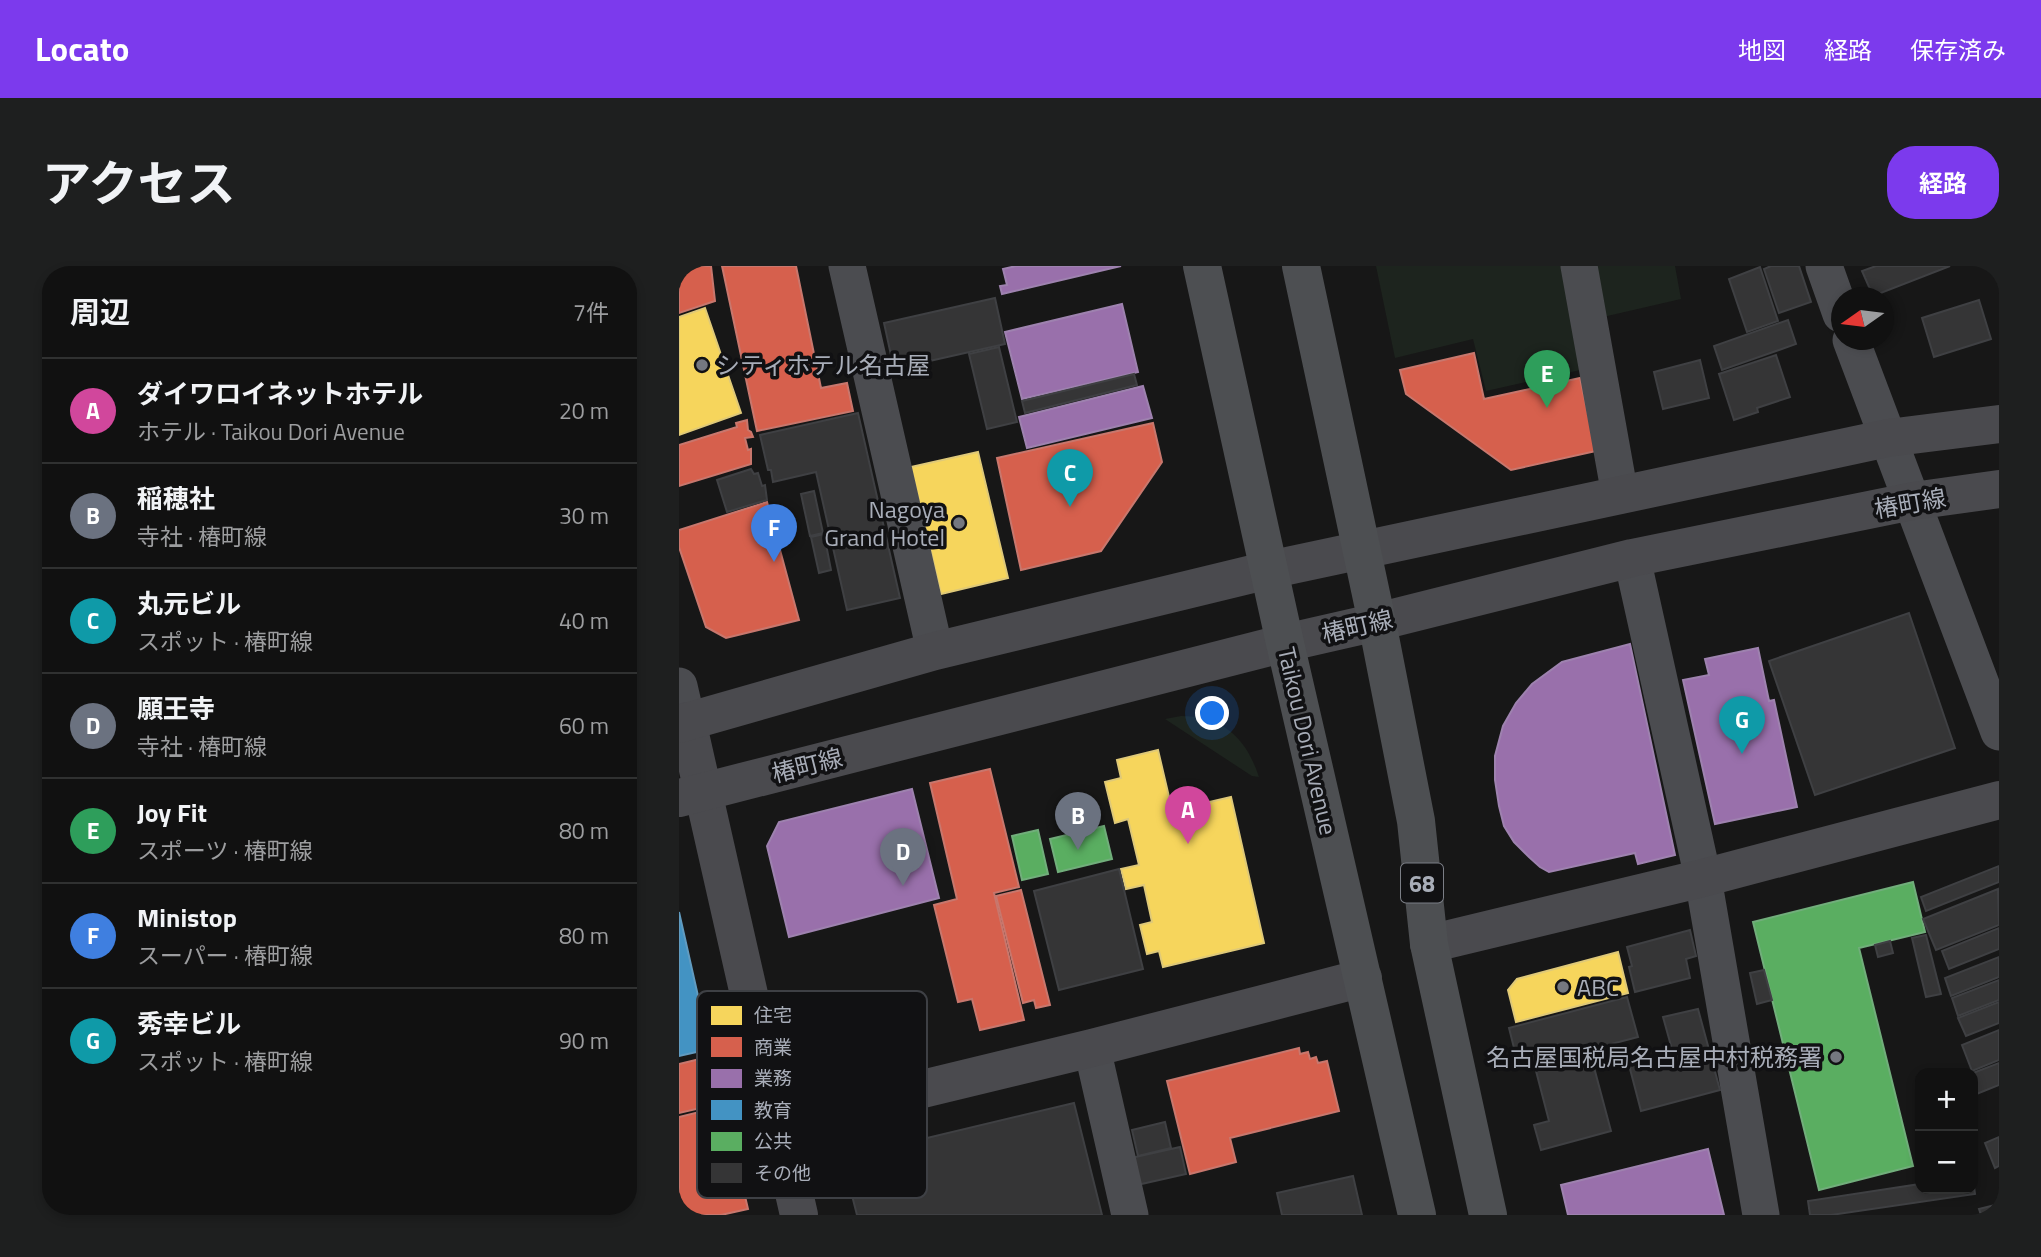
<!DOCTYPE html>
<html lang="ja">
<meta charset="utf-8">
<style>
:root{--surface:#111;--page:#1e1f1f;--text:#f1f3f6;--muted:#9c9d9f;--line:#303131;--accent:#7c3aed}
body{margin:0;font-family:"Titillium Web","Noto Sans JP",sans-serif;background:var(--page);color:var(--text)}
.controls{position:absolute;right:21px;bottom:21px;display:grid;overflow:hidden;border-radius:14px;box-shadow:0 4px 10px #0003}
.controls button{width:63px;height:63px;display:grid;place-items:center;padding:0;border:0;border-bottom:2px solid var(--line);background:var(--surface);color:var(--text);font:35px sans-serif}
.compass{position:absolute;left:1152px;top:21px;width:63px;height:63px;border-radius:50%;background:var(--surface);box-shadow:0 4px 10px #0003;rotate:256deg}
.you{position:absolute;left:534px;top:448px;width:24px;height:24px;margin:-18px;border:5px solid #fff;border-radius:50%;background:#1a73e8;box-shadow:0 0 0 10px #1a73e833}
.badge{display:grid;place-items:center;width:46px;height:46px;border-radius:50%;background:var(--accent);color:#fff;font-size:23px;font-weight:700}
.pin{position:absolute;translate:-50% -58px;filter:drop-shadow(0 2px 4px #0008)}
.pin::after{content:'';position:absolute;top:37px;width:24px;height:21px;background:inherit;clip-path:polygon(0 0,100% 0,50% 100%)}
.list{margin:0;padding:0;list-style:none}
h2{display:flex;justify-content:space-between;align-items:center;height:91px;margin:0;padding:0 28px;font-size:30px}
h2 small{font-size:23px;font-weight:400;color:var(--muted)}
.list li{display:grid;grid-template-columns:46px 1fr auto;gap:21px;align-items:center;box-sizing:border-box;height:105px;padding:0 28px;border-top:2px solid var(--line)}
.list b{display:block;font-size:26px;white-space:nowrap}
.list p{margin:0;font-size:23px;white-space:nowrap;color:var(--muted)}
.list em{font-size:23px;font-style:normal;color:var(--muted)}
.map{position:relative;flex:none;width:1320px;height:949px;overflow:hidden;border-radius:28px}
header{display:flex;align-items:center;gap:42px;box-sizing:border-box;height:98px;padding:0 35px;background:var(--accent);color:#fff}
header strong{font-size:33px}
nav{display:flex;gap:38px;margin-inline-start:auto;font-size:24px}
.intro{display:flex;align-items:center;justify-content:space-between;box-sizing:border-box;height:168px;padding:0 42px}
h1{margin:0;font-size:49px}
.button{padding:18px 32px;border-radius:28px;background:var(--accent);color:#fff;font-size:24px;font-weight:700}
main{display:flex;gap:42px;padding:0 42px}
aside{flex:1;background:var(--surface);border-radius:28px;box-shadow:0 4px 10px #0003}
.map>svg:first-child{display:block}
.green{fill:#1d241e}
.homes{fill:#f6d55c;stroke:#dfc978;stroke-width:2}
.shops{fill:#d6604d;stroke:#c8776d;stroke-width:2}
.offices{fill:#9970ab;stroke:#9e82af;stroke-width:2}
.schools{fill:#4393c3;stroke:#619bc0;stroke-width:2}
.public{fill:#5aae61;stroke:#71ae7b;stroke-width:2}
.building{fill:#353536;stroke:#3f4043;stroke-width:2}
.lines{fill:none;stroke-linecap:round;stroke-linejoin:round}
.street{stroke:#4b4c50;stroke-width:37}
.secondary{stroke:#4a4a4e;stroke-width:38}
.primary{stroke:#4d4f52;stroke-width:38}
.poi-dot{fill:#757880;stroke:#111113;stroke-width:2.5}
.labels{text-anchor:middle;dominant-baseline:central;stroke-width:7;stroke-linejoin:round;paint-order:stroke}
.shield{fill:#111113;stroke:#7b7e86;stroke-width:2}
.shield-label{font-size:23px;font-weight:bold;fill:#a8adb8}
.poi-label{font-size:24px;fill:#a8adb8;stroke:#111113;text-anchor:start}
.street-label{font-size:24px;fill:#a8adb8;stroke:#111113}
.key{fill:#111113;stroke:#3e4045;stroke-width:2}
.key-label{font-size:19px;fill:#a8adb8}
</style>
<header>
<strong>Locato</strong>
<nav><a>地図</a><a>経路</a><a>保存済み</a></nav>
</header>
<div class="intro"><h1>アクセス</h1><a class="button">経路</a></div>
<main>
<aside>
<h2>周辺<small>7件</small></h2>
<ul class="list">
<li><span class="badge" style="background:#d1479c">A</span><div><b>ダイワロイネットホテル</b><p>ホテル · Taikou Dori Avenue</p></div><em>20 m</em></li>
<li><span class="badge" style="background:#6b7280">B</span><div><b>稲穂社</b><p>寺社 · 椿町線</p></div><em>30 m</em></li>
<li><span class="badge" style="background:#0f9aa8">C</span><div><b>丸元ビル</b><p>スポット · 椿町線</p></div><em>40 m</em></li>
<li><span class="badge" style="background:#6b7280">D</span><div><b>願王寺</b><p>寺社 · 椿町線</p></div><em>60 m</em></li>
<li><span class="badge" style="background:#2e9e5b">E</span><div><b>Joy Fit</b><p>スポーツ · 椿町線</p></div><em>80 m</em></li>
<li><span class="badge" style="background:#3f7fe0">F</span><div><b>Ministop</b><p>スーパー · 椿町線</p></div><em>80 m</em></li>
<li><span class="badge" style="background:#0f9aa8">G</span><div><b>秀幸ビル</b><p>スポット · 椿町線</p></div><em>90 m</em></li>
</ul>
</aside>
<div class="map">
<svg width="1320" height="949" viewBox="0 0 1320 949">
<rect width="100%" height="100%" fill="#171717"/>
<g class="green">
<polygon points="697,0 884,0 906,103 807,125 794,73 716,92"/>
<polygon points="916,0 996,0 1002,33 924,51"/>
<path d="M502,450C544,450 567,472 580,511L573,510L486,453Z"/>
</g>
<g class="homes">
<polygon points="26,42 62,147 0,169 0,51"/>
<polygon points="299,186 329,312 262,328 232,201"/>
<polygon points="479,484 490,531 505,527 509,541 552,531 585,677 484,701 480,685 468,688 461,659 473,656 465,619 447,623 442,603 460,599 449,553 436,557 426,516 442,512 438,494"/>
<polygon points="939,686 949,727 837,756 829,724 838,713"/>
</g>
<g class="shops">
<polygon points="0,0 32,0 36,35 0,47"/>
<polygon points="43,0 117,0 142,122 168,117 174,145 78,165"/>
<polygon points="795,87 805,133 901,112 917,185 832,204 727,128 721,104"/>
<polygon points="68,154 69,164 72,166 74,171 66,172 69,184 72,183 72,198 0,220 0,179 58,161 57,157"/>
<polygon points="474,157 483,196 422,285 342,304 318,192"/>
<polygon points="88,236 120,354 47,372 27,361 0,281 0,264"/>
<polygon points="311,503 340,621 315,627 345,754 301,764 293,733 279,736 255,639 278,633 251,517"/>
<polygon points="342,624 371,739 357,742 355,734 344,737 317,630"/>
<polygon points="620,782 621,788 629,786 631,793 637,791 639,797 648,795 660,845 551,872 557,896 511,908 488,815"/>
<polygon points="29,791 39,838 0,847 0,798"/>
<polygon points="45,840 69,943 42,949 0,949 0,851"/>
</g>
<g class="offices">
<polygon points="337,0 442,0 323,28 321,20 328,19 324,3"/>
<polygon points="443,38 459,106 343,133 326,66"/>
<polygon points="464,120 473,152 348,182 340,151"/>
<polygon points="951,378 996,589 959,598 956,587 870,606 861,601 850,591 835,576 825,560 820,540 816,514 816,490 824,460 837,437 853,418 883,396"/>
<polygon points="1079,382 1090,435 1095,434 1118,541 1036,558 1004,414 1030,409 1026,393"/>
<polygon points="233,523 260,632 110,671 88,580 100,556"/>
<polygon points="1029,883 1045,949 889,949 882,919"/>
</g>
<polygon class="schools" points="0,646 31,783 0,790"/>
<g class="public">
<polygon points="425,560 433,593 379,606 371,573"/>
<polygon points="359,564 369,608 343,614 333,570"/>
<polygon points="1234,616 1246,666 1180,682 1234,900 1140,924 1074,656"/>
</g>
<g class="building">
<polygon points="1092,0 1120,0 1132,36 1100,47 1085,3"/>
<polygon points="1197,0 1271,0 1194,30 1183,5"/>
<polygon points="1081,1 1099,55 1068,66 1050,13"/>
<polygon points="316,32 326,78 215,103 205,57"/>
<polygon points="1300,34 1312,73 1255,91 1243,52"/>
<polygon points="1109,54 1117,78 1043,104 1035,80"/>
<polygon points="320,81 338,156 308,163 290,88"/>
<polygon points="1097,89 1111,131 1078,142 1079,146 1055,154 1040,108"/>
<polygon points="1021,94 1030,132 984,143 975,106"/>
<polygon points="455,108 458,119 346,147 343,135"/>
<polygon points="179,147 221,332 168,344 137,206 94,216 92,204 89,204 81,169"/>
<polygon points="72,203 75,208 79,207 83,220 86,219 88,234 48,246 38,214"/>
<polygon points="135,225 144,267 131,270 122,228"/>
<polygon points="145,268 152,304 140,307 132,271"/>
<polygon points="1230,347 1276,482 1136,529 1090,395"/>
<polygon points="1320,600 1320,616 1247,645 1242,631"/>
<polygon points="440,603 464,703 380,724 355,625"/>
<polygon points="1319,623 1320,659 1257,684 1244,653"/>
<polygon points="1320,662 1320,683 1270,703 1263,685"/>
<polygon points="1011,664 1017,690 1007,693 1011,712 956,726 950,701 953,700 948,681"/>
<polygon points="1247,669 1262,728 1247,731 1233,672"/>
<polygon points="1211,675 1214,687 1199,691 1196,679"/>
<polygon points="1320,691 1320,711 1272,730 1266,712"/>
<polygon points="1085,704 1093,734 1078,738 1071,707"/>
<polygon points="1320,714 1320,734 1279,750 1273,732"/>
<polygon points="948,731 959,771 840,802 830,762"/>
<polygon points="1320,736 1320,757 1287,770 1279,752"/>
<polygon points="1019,743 1041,824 962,845 950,799 994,787 984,751"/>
<polygon points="1320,764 1320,794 1293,805 1283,779"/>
<polygon points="912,790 932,865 862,884 855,859 870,855 857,805"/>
<polygon points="1320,797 1320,819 1295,829 1294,807"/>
<polygon points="395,837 423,949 178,949 167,906 172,900 183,897 181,888"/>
<polygon points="486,856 492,882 459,890 453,864"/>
<polygon points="1320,871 1320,900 1316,902 1306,877"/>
<polygon points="501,881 507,908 458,919 452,892"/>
<polygon points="674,910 683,949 603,949 598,927"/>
<polygon points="1294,913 1296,928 1152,949 1131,949 1129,935 1241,918 1241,923 1294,923"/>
<polygon points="1320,938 1320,949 1302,949 1300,943"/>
</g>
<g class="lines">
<g class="street">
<polyline points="168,0 256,385"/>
<polyline points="900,0 941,229"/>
<polyline points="1145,0 1162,48"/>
<polyline points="1172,74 1320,466"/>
<polyline points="953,292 1024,612 1082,949"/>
<polyline points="0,420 8,455"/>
<polyline points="413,782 451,949"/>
</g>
<g class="secondary">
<polyline points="8,455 120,949"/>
<polyline points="0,458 256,385 590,304 1209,172 1320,158"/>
<polyline points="0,532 606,377 698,356 953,292 1234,235 1320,223"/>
<polyline points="750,678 1024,612 1320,534"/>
<polyline points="99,858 413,782 684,712"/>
</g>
<g class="primary">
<polyline points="523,0 606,377 738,949"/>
<polyline points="622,0 698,356 737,555 750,678 809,949"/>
</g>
</g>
<g class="poi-dot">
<circle cx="23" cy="99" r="7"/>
<circle cx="280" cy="257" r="7"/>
<circle cx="884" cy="721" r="7"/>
<circle cx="1157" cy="791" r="7"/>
</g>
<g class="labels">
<rect class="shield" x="722" y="597.5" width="42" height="39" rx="5"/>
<g class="shield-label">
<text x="743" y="617">68</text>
</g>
<g class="poi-label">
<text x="37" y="99">シティホテル名古屋</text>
<text x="266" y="243" text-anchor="end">Nagoya<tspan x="266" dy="28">Grand Hotel</tspan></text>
<text x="898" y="721">ABC</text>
<text x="1143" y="791" text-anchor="end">名古屋国税局名古屋中村税務署</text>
</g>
<g class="street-label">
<text transform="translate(1231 237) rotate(-10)">椿町線</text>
<text transform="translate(678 360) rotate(-13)">椿町線</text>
<text transform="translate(629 475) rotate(77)">Taikou Dori Avenue</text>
<text transform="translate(128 499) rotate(-14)">椿町線</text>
</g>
</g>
<rect x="18" y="725" width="230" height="207" rx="10" class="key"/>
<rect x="32" y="740" width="31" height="19" fill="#f6d55c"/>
<rect x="32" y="771" width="31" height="20" fill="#d6604d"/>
<rect x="32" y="803" width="31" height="19" fill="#9970ab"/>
<rect x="32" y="834" width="31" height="20" fill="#4393c3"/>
<rect x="32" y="866" width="31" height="19" fill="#5aae61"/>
<rect x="32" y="897" width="31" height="20" fill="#353536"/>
<g class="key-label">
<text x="75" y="756">住宅</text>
<text x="75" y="788">商業</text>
<text x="75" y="819">業務</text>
<text x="75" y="851">教育</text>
<text x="75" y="882">公共</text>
<text x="75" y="914">その他</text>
</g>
</svg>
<div class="controls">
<button>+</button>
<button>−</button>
</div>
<svg class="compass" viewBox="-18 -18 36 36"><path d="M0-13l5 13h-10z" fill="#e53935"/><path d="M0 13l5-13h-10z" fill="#9c9d9f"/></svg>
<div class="you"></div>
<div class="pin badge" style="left:509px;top:578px;background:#d1479c">A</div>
<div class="pin badge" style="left:399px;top:584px;background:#6b7280">B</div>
<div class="pin badge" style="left:391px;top:241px;background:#0f9aa8">C</div>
<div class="pin badge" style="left:224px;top:620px;background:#6b7280">D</div>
<div class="pin badge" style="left:868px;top:142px;background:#2e9e5b">E</div>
<div class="pin badge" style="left:95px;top:296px;background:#3f7fe0">F</div>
<div class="pin badge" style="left:1063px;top:488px;background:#0f9aa8">G</div>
</div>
</main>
